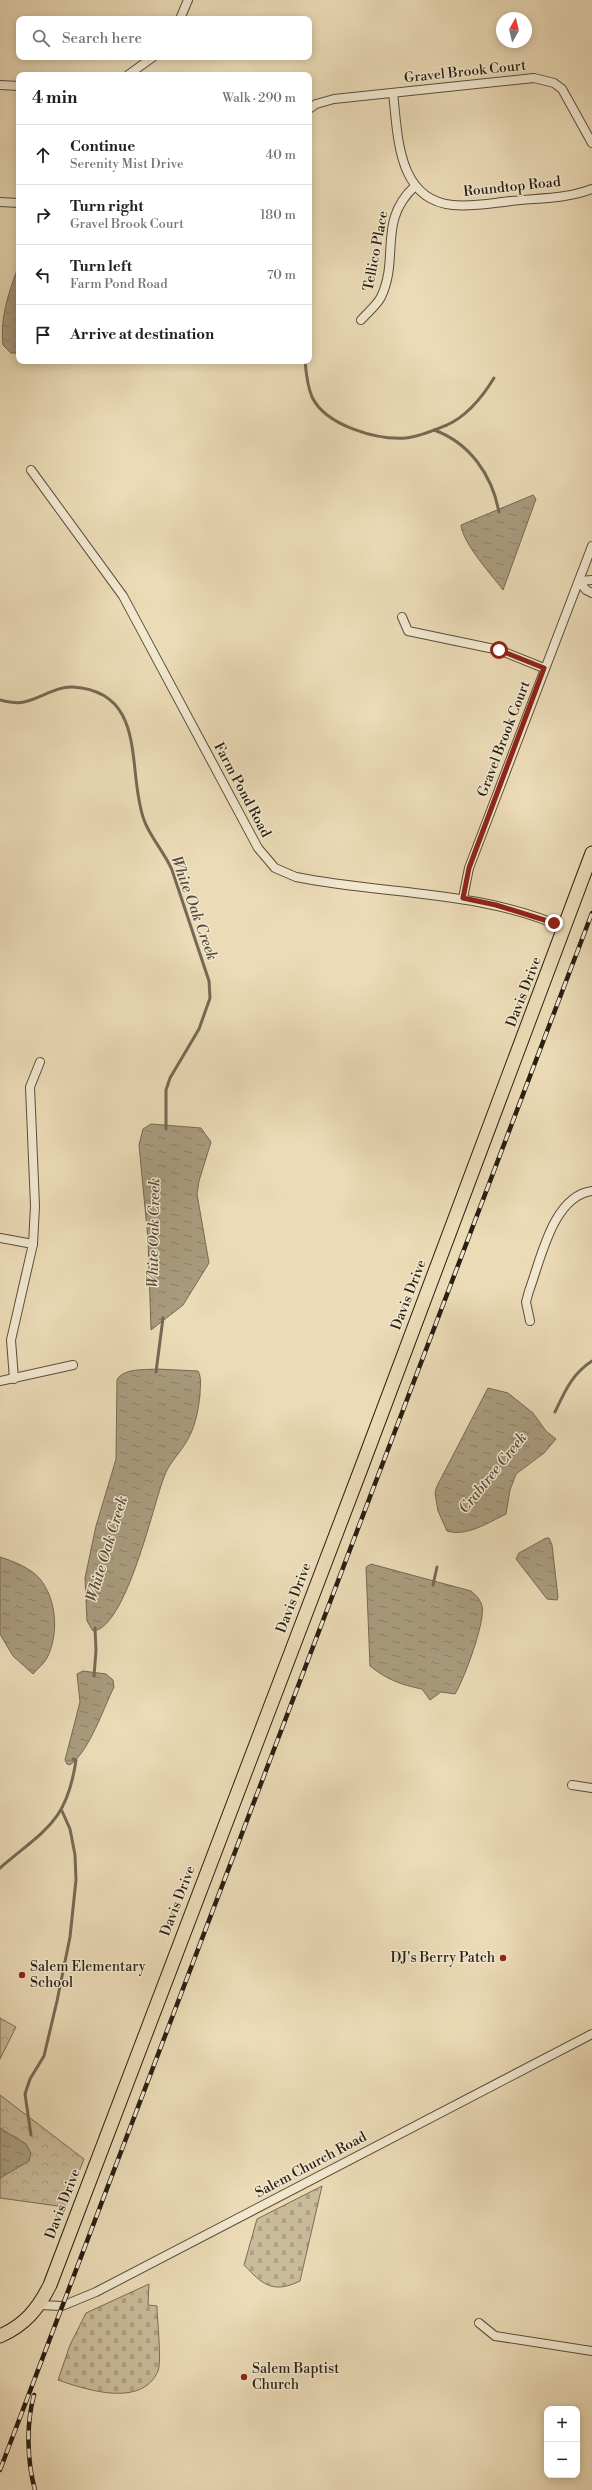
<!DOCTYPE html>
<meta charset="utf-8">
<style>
:root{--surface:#fff;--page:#f2f2f2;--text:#202124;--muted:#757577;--line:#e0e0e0}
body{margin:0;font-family:"Libre Bodoni",serif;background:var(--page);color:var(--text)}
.controls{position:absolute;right:12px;bottom:12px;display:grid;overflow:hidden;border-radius:8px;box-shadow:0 2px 10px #0003}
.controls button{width:36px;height:36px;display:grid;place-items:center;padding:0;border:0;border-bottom:1px solid var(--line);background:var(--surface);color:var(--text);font:20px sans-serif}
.compass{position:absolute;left:496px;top:12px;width:36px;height:36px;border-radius:50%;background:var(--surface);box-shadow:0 2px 10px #0003;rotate:8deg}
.stop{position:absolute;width:12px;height:12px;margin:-9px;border:3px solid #8f2418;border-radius:50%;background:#fff}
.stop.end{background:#8f2418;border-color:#fff;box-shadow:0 1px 4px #0008}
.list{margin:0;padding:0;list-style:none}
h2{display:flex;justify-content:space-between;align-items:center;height:52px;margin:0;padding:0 16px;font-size:17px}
h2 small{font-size:13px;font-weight:400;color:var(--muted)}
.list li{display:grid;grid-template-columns:26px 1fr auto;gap:12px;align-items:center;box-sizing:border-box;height:60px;padding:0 16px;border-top:1px solid var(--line)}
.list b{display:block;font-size:15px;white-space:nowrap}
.list p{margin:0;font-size:13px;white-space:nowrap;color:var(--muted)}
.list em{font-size:13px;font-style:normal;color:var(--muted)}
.icon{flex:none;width:22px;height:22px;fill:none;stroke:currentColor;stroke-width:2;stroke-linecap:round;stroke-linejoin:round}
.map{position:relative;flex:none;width:592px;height:2490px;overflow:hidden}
.search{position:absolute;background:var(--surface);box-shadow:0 2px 10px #0003;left:16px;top:16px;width:296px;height:44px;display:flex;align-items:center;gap:10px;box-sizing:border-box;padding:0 14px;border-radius:8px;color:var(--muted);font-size:15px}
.panel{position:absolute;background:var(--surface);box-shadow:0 2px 10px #0003;left:16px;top:72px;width:296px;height:292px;border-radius:8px}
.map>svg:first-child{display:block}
.cemetery{fill:url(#cemetery-stones);stroke:#7a6d56}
.park{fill:url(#park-crowns);stroke:#7a6d56}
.water{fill:url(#water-ripples);stroke:#766953}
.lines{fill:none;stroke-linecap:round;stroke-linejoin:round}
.stream{stroke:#766953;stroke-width:3}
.street-casing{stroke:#5a4e3b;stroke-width:10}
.primary-casing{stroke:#2a1f12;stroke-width:15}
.street{stroke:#f2e8d0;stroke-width:8}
.primary{stroke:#ebdbb6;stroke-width:13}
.rail-casing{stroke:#2a1f12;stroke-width:4.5}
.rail{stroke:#f2e8d0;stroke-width:3;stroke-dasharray:9;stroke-linecap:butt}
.route{stroke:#8f2418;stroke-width:5}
.poi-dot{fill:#8f2418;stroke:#f2e8d0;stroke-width:1.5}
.labels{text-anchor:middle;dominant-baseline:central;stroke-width:3;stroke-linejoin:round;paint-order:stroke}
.street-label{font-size:14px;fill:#2a1f12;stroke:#f2e8d0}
.poi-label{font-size:14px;fill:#2a1f12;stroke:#f2e8d0;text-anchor:start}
.water-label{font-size:15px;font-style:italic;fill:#564a38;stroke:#f2e8d0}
</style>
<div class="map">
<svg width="592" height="2490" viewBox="0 0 592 2490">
<defs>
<pattern id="cemetery-stones" width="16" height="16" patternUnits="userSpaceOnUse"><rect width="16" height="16" fill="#cabb9a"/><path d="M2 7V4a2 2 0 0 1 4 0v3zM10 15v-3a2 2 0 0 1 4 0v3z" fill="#aea084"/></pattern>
<pattern id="park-crowns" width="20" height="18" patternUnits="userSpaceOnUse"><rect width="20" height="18" fill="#cabb9a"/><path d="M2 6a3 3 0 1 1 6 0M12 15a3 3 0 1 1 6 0" fill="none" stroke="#aea084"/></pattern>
<pattern id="water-ripples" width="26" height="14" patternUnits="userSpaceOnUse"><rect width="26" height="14" fill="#a99b7e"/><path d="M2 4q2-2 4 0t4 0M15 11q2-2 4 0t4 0" fill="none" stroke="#8a7e66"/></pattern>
</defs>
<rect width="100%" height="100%" fill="#ebdbb6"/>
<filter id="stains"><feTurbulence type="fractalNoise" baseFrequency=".005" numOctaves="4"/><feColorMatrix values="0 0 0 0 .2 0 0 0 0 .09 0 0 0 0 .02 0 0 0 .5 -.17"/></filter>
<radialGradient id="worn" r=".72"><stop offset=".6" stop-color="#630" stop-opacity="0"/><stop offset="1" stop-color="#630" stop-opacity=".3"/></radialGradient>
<g class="cemetery">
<path d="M322,2186L300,2281C273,2294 263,2285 244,2265L257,2219Z"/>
<path d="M149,2284L148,2305L157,2306C157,2318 162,2362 158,2371C142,2408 87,2390 58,2380L70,2345L86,2313Z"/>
</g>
<g class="park">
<polygon points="0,2018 16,2027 0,2059"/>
<polygon points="0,2095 84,2159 65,2207 0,2198"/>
</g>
<g class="water">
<path d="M19,265V353H11L3,345C0,316 9,292 19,265Z"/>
<path d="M533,495L536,499L503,590C491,574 463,544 461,525Z"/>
<polygon points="151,1124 201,1128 211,1142 199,1181 197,1194 209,1263 183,1305 151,1330 148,1239 139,1145 143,1129"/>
<path d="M157,1369L198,1371C202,1377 200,1388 200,1395C198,1412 195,1429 185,1444C178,1455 168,1465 164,1477C153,1506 126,1628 93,1631L87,1621L85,1578L96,1526L116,1459L117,1380C123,1368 144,1370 157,1369Z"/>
<path d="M488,1388L508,1393L533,1413L546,1431L556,1439L544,1453L516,1474L510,1490L506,1514C488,1523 466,1537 447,1531L438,1511L435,1493L437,1486Z"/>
<polygon points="546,1538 549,1538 552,1545 558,1597 557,1600 547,1599 516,1559 519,1553"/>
<path d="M0,1557C13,1561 31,1568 40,1579C57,1600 59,1634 47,1658C44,1664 37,1669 33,1674L13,1656L0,1634Z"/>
<path d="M371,1564L471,1591C476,1595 480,1599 482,1606C486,1620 464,1680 455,1694L441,1692L430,1700L422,1689C401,1685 386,1679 370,1666L366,1567Z"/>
<path d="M83,1671L106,1674L113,1680L114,1687C103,1709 90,1750 70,1765L67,1764L65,1760L80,1702L77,1674Z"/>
<polygon points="0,2128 26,2144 31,2153 29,2161 0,2178"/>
</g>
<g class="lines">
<g class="stream">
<path d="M305,361C306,373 307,385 312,397C326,426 377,440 406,438C419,437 435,430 447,425C467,416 483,396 494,378"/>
<path d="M434,430C470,443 492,475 499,512"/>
<path d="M0,700C8,702 16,704 24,702C40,699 56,686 73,687C149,692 126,771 144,820C150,837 165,853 172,870L209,981L210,998L199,1029L170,1078L166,1090V1129"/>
<polyline points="156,1372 163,1318"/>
<path d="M555,1412C565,1391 572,1374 592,1361"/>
<polyline points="433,1585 437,1567"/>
<polyline points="94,1676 96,1650 95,1628"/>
<path d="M0,1868C44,1830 67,1823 76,1760L73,1759"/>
<polyline points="31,2135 25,2094 30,2079 44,2056 57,2001 70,1937 76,1880 75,1855 70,1829 62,1811"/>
</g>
<defs>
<g id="street">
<polyline points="180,19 188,0"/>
<polyline points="128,75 153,57"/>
<polyline points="0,85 19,86"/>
<path d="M393,93C398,135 397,200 453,205C472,207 492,203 511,201C537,198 567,199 592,189"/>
<polyline points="309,109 316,104 334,99 534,78 554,83 562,89 592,143"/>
<polyline points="0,202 19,203"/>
<path d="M361,320C367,313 377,305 381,297C400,257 377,221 415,186"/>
<path d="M31,470L123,596L258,848L275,868L296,877C386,895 480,890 565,928"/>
<polyline points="592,580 579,581 586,590 592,593"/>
<polyline points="402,617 408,631 499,650 544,668"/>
<polyline points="463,898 469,868 592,546"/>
<polyline points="0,1238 33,1244 11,1340 14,1379"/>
<polyline points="33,1244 35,1206 30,1087 40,1062"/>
<path d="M530,1321L526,1302L529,1291C541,1259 553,1196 592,1191"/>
<polyline points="0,1381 73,1365"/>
<polyline points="572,1785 592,1788"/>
<polyline points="39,2305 62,2306 96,2292 592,2034"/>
<polyline points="479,2323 495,2336 592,2351"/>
</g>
<path id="primary" d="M0,2336C25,2325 38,2309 50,2285L362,1466L592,853"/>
</defs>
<use href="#street" class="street-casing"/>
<use href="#primary" class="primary-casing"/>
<use href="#street" class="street"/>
<use href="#primary" class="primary"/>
<defs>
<g id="rail">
<path d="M34,2395C26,2424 27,2461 35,2490"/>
<polyline points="0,2470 592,913"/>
</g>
</defs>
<use href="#rail" class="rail-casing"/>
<use href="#rail" class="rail"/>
</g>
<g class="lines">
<polyline class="route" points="499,650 544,668 469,868 463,898 496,905 554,923"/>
</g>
<g class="poi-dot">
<circle cx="503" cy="1958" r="4"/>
<circle cx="22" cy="1975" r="4"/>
<circle cx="244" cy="2377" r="4"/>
</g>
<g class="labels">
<g class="street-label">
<text transform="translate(465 72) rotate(-6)">Gravel Brook Court</text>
<text transform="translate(512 187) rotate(-6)">Roundtop Road</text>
<text transform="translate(376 251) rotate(-79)">Tellico Place</text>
<text transform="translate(504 739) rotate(-69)">Gravel Brook Court</text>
<text transform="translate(242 790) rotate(62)">Farm Pond Road</text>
<text transform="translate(524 992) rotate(-69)">Davis Drive</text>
<text transform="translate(409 1295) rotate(-69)">Davis Drive</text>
<text transform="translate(294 1598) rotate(-69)">Davis Drive</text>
<text transform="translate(178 1901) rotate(-69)">Davis Drive</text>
<text transform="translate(311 2165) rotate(-28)">Salem Church Road</text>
<text transform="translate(63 2204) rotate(-69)">Davis Drive</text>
</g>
<g class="poi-label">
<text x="495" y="1958" text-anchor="end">DJ's Berry Patch</text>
<text x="30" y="1967">Salem Elementary<tspan x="30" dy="16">School</tspan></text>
<text x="252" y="2369">Salem Baptist<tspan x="252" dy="16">Church</tspan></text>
</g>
<g class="water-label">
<text transform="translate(194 908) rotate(70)">White Oak Creek</text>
<text transform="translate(154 1233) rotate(-89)">White Oak Creek</text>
<text transform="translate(493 1473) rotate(-51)">Crabtree Creek</text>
<text transform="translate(107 1549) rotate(-73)">White Oak Creek</text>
</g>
</g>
<rect width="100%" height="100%" filter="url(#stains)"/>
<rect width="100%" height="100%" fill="url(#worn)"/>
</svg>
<div class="controls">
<button>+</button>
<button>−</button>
</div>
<svg class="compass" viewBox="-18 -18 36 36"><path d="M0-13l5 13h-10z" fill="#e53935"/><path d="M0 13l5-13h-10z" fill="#757577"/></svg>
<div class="stop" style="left:499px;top:650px"></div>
<div class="stop end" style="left:554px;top:923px"></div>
<div class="search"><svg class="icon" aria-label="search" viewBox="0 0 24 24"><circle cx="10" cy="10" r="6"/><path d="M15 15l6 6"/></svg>Search here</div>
<section class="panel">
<h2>4 min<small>Walk · 290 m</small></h2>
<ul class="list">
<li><svg class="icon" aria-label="ahead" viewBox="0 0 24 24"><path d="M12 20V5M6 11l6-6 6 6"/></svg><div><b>Continue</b><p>Serenity Mist Drive</p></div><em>40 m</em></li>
<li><svg class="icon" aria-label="right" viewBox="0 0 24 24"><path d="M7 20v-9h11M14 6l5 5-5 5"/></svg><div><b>Turn right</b><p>Gravel Brook Court</p></div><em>180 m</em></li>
<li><svg class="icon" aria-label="left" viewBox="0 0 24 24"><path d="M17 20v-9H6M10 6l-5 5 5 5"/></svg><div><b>Turn left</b><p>Farm Pond Road</p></div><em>70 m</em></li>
<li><svg class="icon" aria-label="arrive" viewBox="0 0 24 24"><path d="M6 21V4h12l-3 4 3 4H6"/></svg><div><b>Arrive at destination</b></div></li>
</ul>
</section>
</div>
